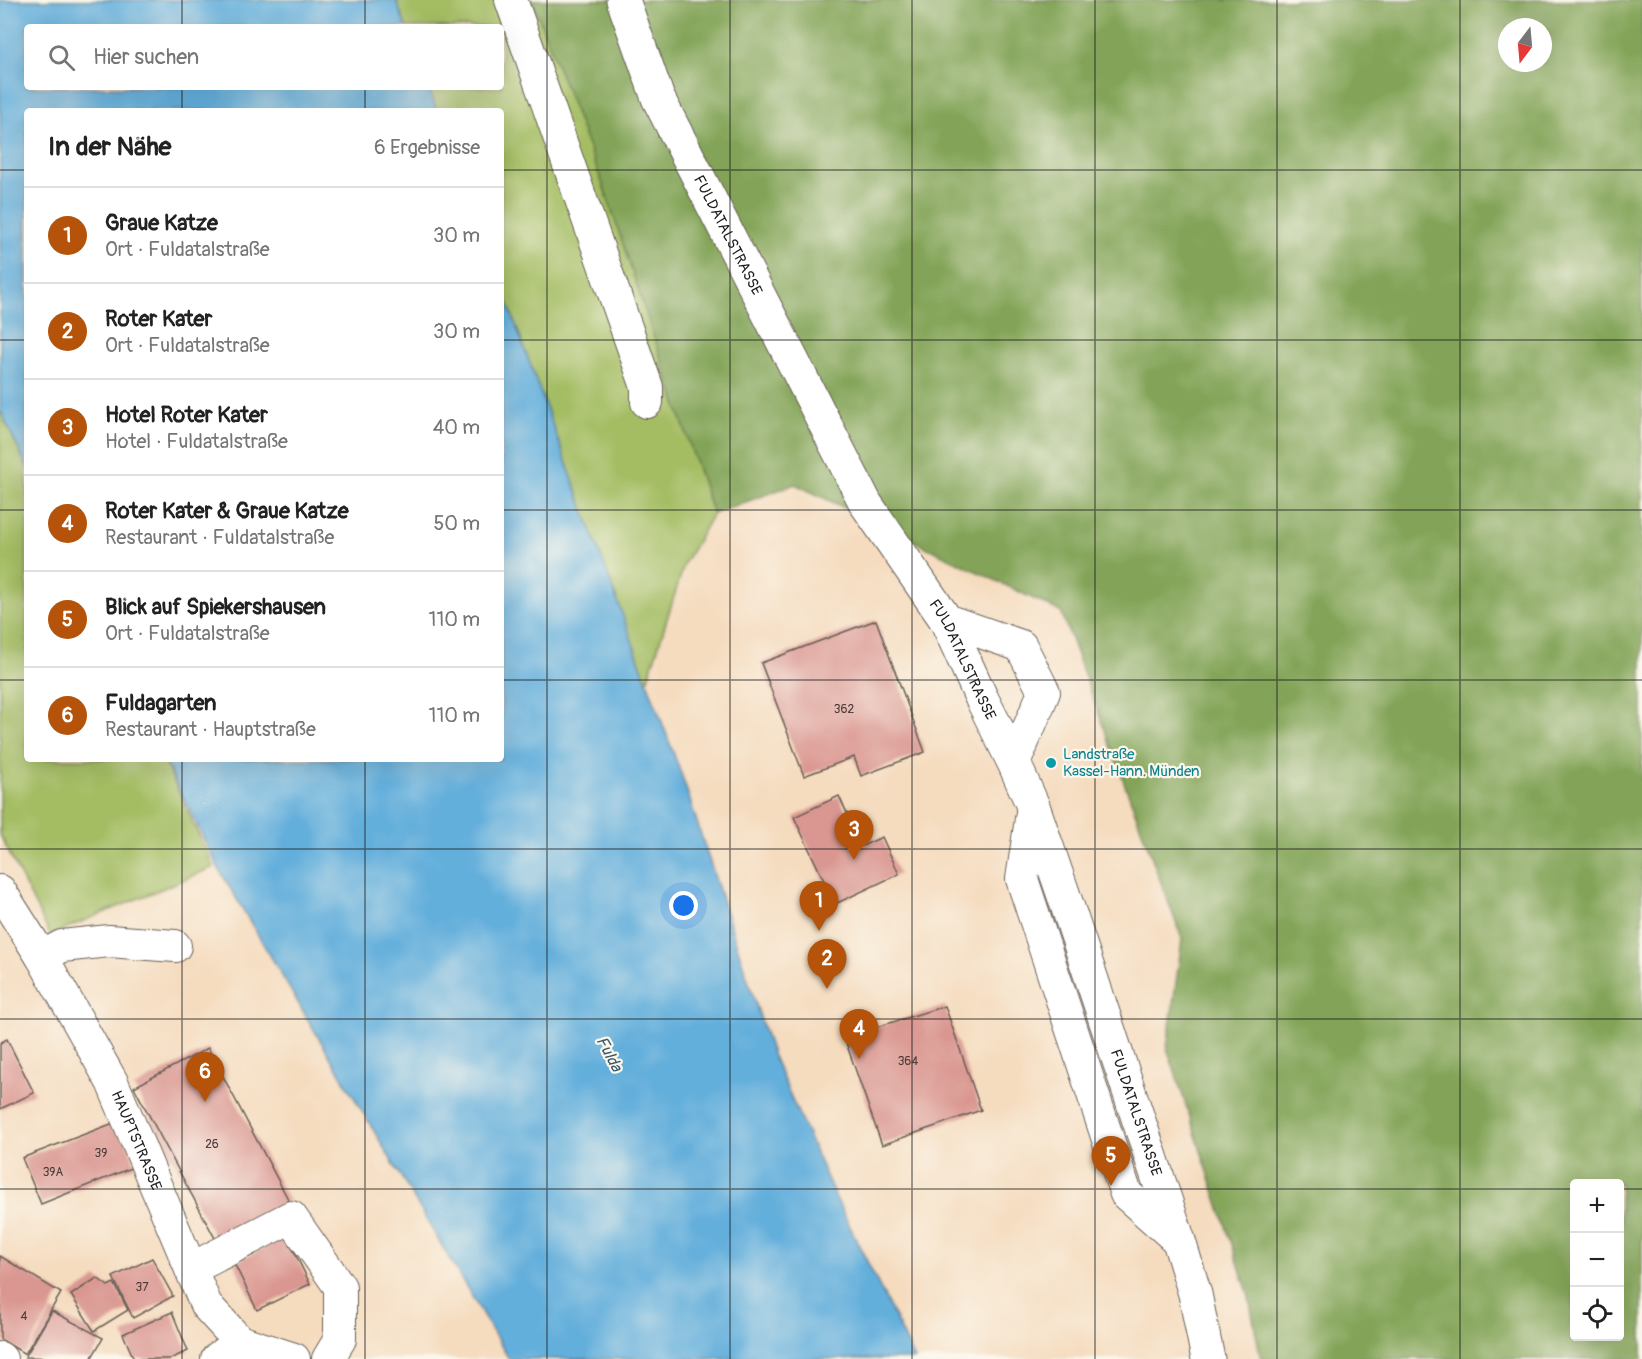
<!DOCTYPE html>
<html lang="de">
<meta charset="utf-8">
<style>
:root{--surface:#fff;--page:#f6f6f6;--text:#222;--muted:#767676;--line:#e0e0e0;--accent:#b45309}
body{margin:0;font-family:Pangolin,sans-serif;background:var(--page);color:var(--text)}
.controls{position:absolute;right:18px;bottom:18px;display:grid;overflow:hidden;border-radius:6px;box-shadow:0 6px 24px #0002}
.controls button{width:54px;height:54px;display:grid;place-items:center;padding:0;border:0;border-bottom:2px solid var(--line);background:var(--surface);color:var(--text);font:30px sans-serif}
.compass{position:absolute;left:1498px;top:18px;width:54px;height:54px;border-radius:50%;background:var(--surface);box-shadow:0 6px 24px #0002;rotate:196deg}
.you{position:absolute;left:684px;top:906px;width:21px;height:21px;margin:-15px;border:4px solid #fff;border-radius:50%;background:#1a73e8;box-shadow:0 0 0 9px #1a73e833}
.badge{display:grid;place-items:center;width:39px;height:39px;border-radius:50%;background:var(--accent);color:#fff;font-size:20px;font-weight:700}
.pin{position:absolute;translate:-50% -50px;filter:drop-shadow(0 2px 3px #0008)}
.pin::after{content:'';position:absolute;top:32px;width:21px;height:18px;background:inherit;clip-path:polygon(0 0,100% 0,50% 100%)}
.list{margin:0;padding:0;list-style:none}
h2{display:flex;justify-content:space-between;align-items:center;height:78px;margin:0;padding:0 24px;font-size:26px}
h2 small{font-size:20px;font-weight:400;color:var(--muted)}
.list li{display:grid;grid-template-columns:39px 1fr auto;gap:18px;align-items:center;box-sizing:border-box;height:96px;padding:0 24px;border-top:2px solid var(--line)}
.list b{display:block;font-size:22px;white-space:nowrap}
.list p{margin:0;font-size:20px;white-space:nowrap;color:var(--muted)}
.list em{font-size:20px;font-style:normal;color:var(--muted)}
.icon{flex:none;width:33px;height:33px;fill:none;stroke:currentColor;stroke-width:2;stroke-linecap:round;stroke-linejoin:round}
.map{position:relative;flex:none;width:1642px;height:1359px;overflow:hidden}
.search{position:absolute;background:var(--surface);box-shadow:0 6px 24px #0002;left:24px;top:24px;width:480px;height:66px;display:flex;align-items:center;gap:15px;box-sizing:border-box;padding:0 21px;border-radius:6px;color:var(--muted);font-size:22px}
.panel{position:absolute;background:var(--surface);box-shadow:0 6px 24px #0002;left:24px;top:108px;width:480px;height:654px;border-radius:6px}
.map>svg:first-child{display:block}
.green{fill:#a4bd63;stroke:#606c40;stroke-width:1.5}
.forest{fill:#83a459;stroke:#50603a;stroke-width:1.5;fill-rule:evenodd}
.water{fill:#64afdc;stroke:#40667c;stroke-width:1.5}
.building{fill:#da9791}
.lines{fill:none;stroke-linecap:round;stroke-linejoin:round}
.minor-casing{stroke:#685f55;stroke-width:34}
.major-casing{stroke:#685f55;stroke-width:35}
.minor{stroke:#fff;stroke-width:32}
.major{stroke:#fff;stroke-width:33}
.grid{fill:none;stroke:#1c1c1c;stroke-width:1.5;stroke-opacity:0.55}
.culture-dot{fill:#0f9aa8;stroke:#fbf7ec;stroke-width:2}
.labels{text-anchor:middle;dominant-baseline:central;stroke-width:4.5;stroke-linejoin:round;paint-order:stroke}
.number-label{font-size:12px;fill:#4c3b39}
.street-label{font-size:15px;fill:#1c1c1c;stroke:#fbf7ec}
.culture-label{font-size:15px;fill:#0d838f;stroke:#fbf7ec;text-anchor:start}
.water-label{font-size:16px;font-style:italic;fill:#395769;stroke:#fbf7ec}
</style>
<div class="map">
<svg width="1642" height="1359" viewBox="0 0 1642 1359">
<rect width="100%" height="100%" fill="#fbf7ec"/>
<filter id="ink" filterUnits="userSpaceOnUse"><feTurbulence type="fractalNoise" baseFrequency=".0167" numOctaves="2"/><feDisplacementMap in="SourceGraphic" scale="12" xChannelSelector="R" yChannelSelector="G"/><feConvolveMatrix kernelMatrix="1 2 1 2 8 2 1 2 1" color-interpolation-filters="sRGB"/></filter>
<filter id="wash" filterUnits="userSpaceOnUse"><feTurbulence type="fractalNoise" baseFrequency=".008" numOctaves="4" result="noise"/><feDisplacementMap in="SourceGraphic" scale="24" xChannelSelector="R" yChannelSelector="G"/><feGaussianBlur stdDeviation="1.35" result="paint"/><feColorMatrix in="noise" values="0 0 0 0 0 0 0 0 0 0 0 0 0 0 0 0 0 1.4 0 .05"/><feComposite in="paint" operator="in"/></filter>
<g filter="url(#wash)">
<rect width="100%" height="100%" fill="#f5dcbf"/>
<g class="green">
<polygon points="396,0 532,0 604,187 713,514 685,562 647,682 501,285 501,111 437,111 428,87 501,87 501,27 406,27"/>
<polygon points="0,410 27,467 27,759 163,759 214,867 50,935 0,835"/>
</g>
<path class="forest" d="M532,0H1642V1359H1261L1248,1293L1167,1048L1182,939L1061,612L795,484L713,514L604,187ZM1507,27H1543V63H1507ZM1574,1184H1620V1336H1574Z"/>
<g class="water">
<polygon points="0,0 396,0 406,27 27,27 27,87 428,87 437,111 27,111 27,467 0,410"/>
<polygon points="501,285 683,779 772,1054 835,1196 915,1359 509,1359 220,871 164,759 501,759"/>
</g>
<g id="blocks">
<g class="building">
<polygon points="876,620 925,752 861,776 854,757 804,776 761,663"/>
<polygon points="839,796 862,846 882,837 899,874 835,904 794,817"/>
<polygon points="945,1006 981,1110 882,1145 844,1037"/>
<polygon points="7,1039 34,1093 0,1109 0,1043"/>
<polygon points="208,1048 289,1201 216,1240 134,1087"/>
<polygon points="119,1121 136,1166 41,1204 22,1158"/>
<polygon points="287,1237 310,1284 257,1310 234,1263"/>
<polygon points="0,1256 61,1293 25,1354 0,1339"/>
<polygon points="152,1258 173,1296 133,1318 113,1277"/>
<polygon points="97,1278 108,1286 114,1283 128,1310 94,1331 71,1295"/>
<polygon points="52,1311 103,1338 91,1359 25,1357"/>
<polygon points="172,1312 188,1351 170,1359 134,1359 123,1334"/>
</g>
</g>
</g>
<g filter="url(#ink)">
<use href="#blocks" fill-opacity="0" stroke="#685f55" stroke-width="1.5"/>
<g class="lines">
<defs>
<g id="minor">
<polyline points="511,0 647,387 647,402"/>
<polyline points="946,620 1021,646 1044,692 1014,763"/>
<polyline points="1033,806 1022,879 1126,1194 1179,1241"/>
<path id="s1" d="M0,891L42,957L112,1082L206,1305L239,1341L294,1359"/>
<polyline points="42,957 62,946 109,941 175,946"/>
<polyline points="191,1269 291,1217 340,1287 340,1339 328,1359"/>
<polyline points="0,1358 1,1359"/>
<polyline points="217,1359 239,1341"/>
</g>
<g id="major">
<path id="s2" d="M623,0L658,98L866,504L946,620L981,697L1014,763L1033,806L1062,890L1179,1241L1195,1294L1208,1359"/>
</g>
</defs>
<use href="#minor" class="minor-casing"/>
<use href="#major" class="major-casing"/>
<use href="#minor" class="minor"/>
<use href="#major" class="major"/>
</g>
</g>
<path class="grid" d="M182,0V27M365,0V27M547,0V1359M730,0V1359M912,0V1359M1095,0V1359M1277,0V1359M1460,0V1359M182,87V111M365,87V111M0,170H27M501,170H1642M0,340H27M501,340H1642M0,510H27M501,510H1642M0,680H27M501,680H1642M182,759V1359M365,759V1359M0,849H1642M0,1019H1642M0,1189H1574M1620,1189H1642"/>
<circle class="culture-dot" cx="1051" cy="763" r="6"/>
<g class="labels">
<g class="number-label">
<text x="844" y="709">362</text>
<text x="908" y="1061">364</text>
<text x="212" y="1144">26</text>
<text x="101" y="1153">39</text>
<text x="53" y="1172">39A</text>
<text x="142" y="1287">37</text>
<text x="24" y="1316">4</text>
</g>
<g class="street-label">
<text stroke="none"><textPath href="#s2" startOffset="258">FULDATALSTRASSE</textPath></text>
<text stroke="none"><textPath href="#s2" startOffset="744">FULDATALSTRASSE</textPath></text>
<text stroke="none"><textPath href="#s2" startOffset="1230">FULDATALSTRASSE</textPath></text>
<text stroke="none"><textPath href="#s1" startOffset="285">HAUPTSTRASSE</textPath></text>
</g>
<g class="culture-label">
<text x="1063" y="754">Landstraße<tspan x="1063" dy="17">Kassel-Hann. Münden</tspan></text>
</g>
<g class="water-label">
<text transform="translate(609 1054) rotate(62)">Fulda</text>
</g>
</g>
</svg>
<div class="controls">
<button>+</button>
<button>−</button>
<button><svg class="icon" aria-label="locate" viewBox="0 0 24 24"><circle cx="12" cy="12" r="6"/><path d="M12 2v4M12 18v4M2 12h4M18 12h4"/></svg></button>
</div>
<svg class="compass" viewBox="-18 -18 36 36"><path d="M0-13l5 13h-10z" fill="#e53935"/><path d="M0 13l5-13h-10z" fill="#767676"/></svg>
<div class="you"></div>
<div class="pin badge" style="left:819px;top:931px">1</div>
<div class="pin badge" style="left:827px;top:989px">2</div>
<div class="pin badge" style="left:854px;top:860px">3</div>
<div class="pin badge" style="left:859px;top:1059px">4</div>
<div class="pin badge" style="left:1111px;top:1186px">5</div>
<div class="pin badge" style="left:205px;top:1102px">6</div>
<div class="search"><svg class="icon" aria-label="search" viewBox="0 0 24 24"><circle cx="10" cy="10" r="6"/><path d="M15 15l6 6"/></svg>Hier suchen</div>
<section class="panel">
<h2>In der Nähe<small>6 Ergebnisse</small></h2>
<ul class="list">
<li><span class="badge">1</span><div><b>Graue Katze</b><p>Ort · Fuldatalstraße</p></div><em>30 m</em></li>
<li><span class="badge">2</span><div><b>Roter Kater</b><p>Ort · Fuldatalstraße</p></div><em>30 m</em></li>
<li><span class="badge">3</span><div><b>Hotel Roter Kater</b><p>Hotel · Fuldatalstraße</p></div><em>40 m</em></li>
<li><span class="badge">4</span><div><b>Roter Kater &amp; Graue Katze</b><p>Restaurant · Fuldatalstraße</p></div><em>50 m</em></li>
<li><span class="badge">5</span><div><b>Blick auf Spiekershausen</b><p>Ort · Fuldatalstraße</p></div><em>110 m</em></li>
<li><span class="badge">6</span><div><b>Fuldagarten</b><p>Restaurant · Hauptstraße</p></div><em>110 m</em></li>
</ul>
</section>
</div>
